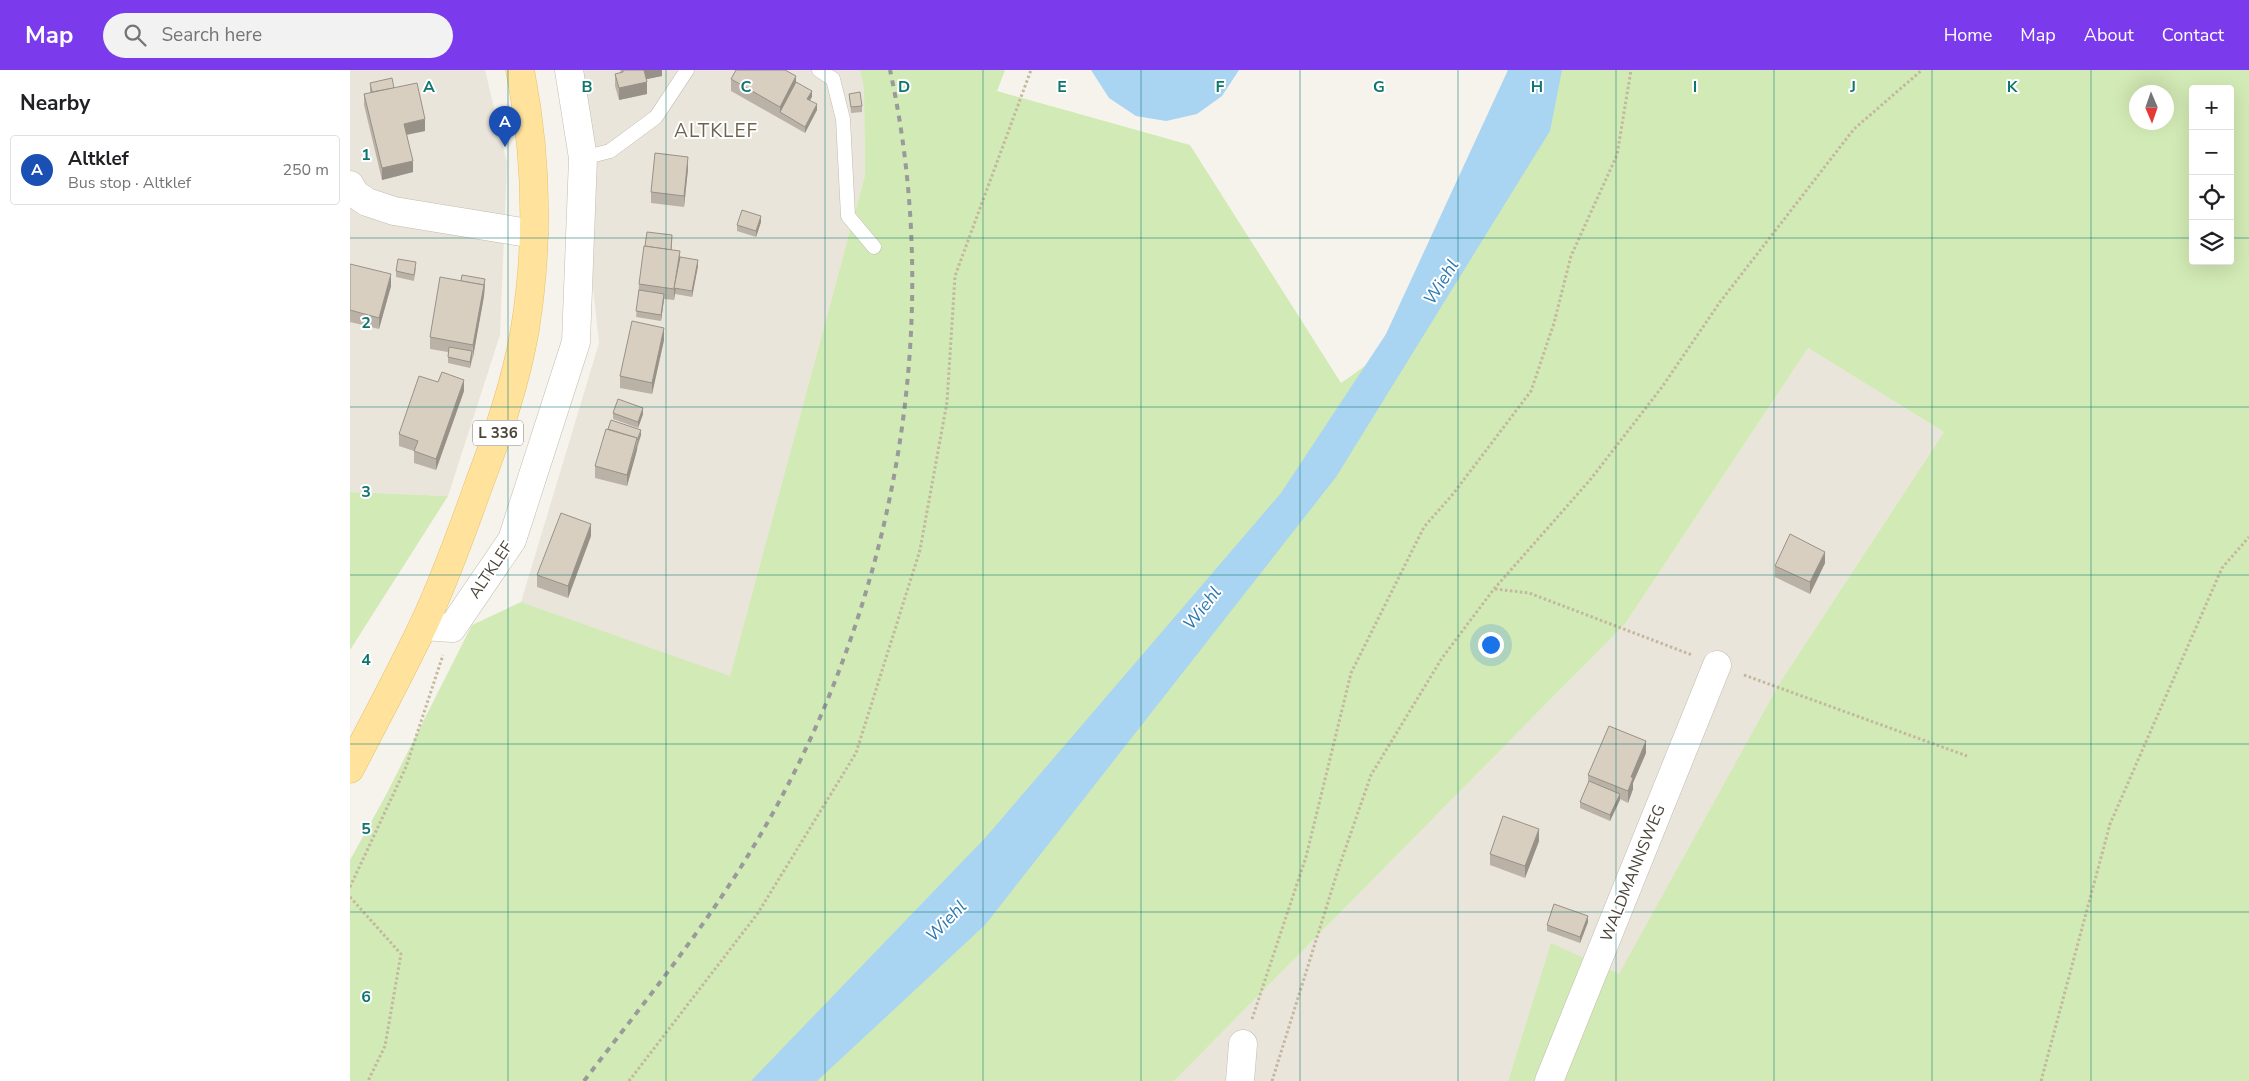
<!DOCTYPE html>
<meta charset="utf-8">
<style>
:root{--surface:#fff;--page:#f2f2f2;--text:#202124;--muted:#757577;--line:#e0e0e0;--accent:#7c3aed}
body{margin:0;font-family:"Nunito Sans",sans-serif;background:var(--page);color:var(--text)}
.controls{position:absolute;right:15px;top:15px;display:grid;overflow:hidden;border-radius:5px;box-shadow:0 5px 20px #0002}
.controls button{width:45px;height:45px;display:grid;place-items:center;padding:0;border:0;border-bottom:1px solid var(--line);background:var(--surface);color:var(--text);font:25px sans-serif}
.compass{position:absolute;left:1779px;top:15px;width:45px;height:45px;border-radius:50%;background:var(--surface);box-shadow:0 5px 20px #0002;rotate:178deg}
.you{position:absolute;left:1140px;top:574px;width:18px;height:18px;margin:-12px;border:4px solid #fff;border-radius:50%;background:#1a73e8;box-shadow:0 0 0 8px #1a73e833}
.badge{display:grid;place-items:center;width:32px;height:32px;border-radius:50%;background:var(--accent);color:#fff;font-size:16px;font-weight:700}
.pin{position:absolute;translate:-50% -41px;filter:drop-shadow(0 1px 2px #0008)}
.pin::after{content:'';position:absolute;top:26px;width:18px;height:15px;background:inherit;clip-path:polygon(0 0,100% 0,50% 100%)}
.list{margin:0;padding:0;list-style:none}
h2{display:flex;justify-content:space-between;align-items:center;height:65px;margin:0;padding:0 20px;font-size:21px}
h2 small{font-size:16px;font-weight:400;color:var(--muted)}
.list li{display:grid;grid-template-columns:32px 1fr auto;gap:15px;align-items:center;box-sizing:border-box;height:70px;margin:0 10px 10px;padding:0 10px;border:1px solid var(--line);border-radius:5px}
.list b{display:block;font-size:19px;white-space:nowrap}
.list p{margin:0;font-size:16px;white-space:nowrap;color:var(--muted)}
.list em{font-size:16px;font-style:normal;color:var(--muted)}
.icon{flex:none;width:28px;height:28px;fill:none;stroke:currentColor;stroke-width:2;stroke-linecap:round;stroke-linejoin:round}
.map{position:relative;flex:none;width:1899px;height:1011px;overflow:hidden}
header{display:flex;align-items:center;gap:30px;box-sizing:border-box;height:70px;padding:0 25px;background:var(--accent);color:#fff}
header strong{font-size:24px}
nav{display:flex;gap:28px;margin-inline-start:auto;font-size:18px}
.search{width:350px;height:45px;background:var(--page);display:flex;align-items:center;gap:12px;box-sizing:border-box;padding:0 18px;border-radius:28px;color:var(--muted);font-size:19px}
main{display:flex}
aside{flex:1;background:var(--surface)}
.map>svg:first-child{display:block}
.residential{fill:#eae5da}
.green{fill:#d2eab5;fill-rule:evenodd}
.water{fill:#a9d4f2}
.lines{fill:none;stroke-linecap:round;stroke-linejoin:round}
.lane-casing{stroke:#c2bbae;stroke-width:15}
.street-casing{stroke:#c2bbae;stroke-width:29}
.primary-casing{stroke:#e6c16a;stroke-width:29}
.path{stroke:#c4b79f;stroke-width:3;stroke-dasharray:2.5 2.5;stroke-linecap:butt}
.lane{stroke:#fff;stroke-width:14}
.street{stroke:#fff;stroke-width:28}
.primary{stroke:#ffe39c;stroke-width:28}
.rail{stroke:#9a9a9a;stroke-width:4;stroke-dasharray:6 6;stroke-linecap:butt}
.wall{fill:#bab2a6}
.shaded-wall{fill:#979187}
.building{fill:#d8cfc1;stroke:#979187}
.grid{fill:none;stroke:#0f766e;stroke-width:1;stroke-opacity:0.55}
.labels{text-anchor:middle;dominant-baseline:central;stroke-width:4;stroke-linejoin:round;paint-order:stroke}
.shield{fill:#fff;stroke:#817c74;stroke-width:1}
.shield-label{font-size:15px;font-weight:bold;fill:#4b4439}
.street-label{font-size:16px;fill:#4b4439;stroke:#fff}
.water-label{font-size:18px;font-style:italic;fill:#2e7ab2;stroke:#fff}
.quarter-label{font-size:19px;letter-spacing:1px;fill:#6e6250;stroke:#fff}
.grid-label{font-size:16px;text-anchor:middle;font-weight:bold;fill:#0f766e;stroke:#fff;stroke-width:4;stroke-linejoin:round;paint-order:stroke}
</style>
<header>
<strong>Map</strong>
<div class="search"><svg class="icon" aria-label="search" viewBox="0 0 24 24"><circle cx="10" cy="10" r="6"/><path d="M15 15l6 6"/></svg>Search here</div>
<nav><a>Home</a><a>Map</a><a>About</a><a>Contact</a></nav>
</header>
<main>
<aside>
<h2>Nearby<small></small></h2>
<ul class="list">
<li><span class="badge" style="background:#1a4fb4">A</span><div><b>Altklef</b><p>Bus stop · Altklef</p></div><em>250 m</em></li>
</ul>
</aside>
<div class="map">
<svg width="1899" height="1011" viewBox="0 0 1899 1011">
<rect width="100%" height="100%" fill="#f6f3ec"/>
<g class="residential">
<polygon points="0,0 135,0 157,93 150,265 98,426 0,422"/>
<polygon points="220,0 510,0 514,17 515,105 380,607 171,532 249,273"/>
<polygon points="1458,278 1594,362 1429,614 1269,905 1201,874 1158,1011 824,1011 1275,554"/>
</g>
<g class="green">
<path d="M510,0H655L647,21L840,75L991,313L1039,279L1172,0H1899V1011H1158L1201,873L1269,904L1429,614L1594,362L1458,278L1275,554L824,1011H0V790L36,725L122,555L171,532L380,606L515,105L514,18ZM1843,19H1880V191H1843ZM1786,22H1816V52H1786Z"/>
<polygon points="0,422 98,426 0,580"/>
</g>
<g class="water">
<polygon points="741,0 889,0 872,26 847,44 816,51 786,46 759,28"/>
<polygon points="1158,0 1212,0 1200,61 986,407 635,855 467,1011 401,1011 636,767 931,423 1036,264"/>
</g>
<g class="lines">
<defs>
<g id="lane">
<polyline points="469,0 483,9 493,49 498,146 524,177"/>
<polyline points="233,88 260,81 306,47 337,0"/>
</g>
<g id="street">
<polyline points="0,115 5,124 17,132 44,141 184,164"/>
<polyline points="73,556 102,558 162,470 226,272 233,88 219,0"/>
<polyline points="890,1011 893,974"/>
<polyline points="1199,1011 1367,595"/>
</g>
<path id="primary" d="M0,699C24,652 49,606 72,558C94,512 112,462 129,414C148,364 166,312 175,259C189,172 187,86 170,0"/>
</defs>
<use href="#lane" class="lane-casing"/>
<use href="#street" class="street-casing"/>
<use href="#primary" class="primary-casing"/>
<g class="path">
<polyline points="1145,519 1179,523 1342,585"/>
<polyline points="1394,605 1617,686"/>
<polyline points="0,817 56,697 93,585"/>
<polyline points="0,827 51,884 35,976 18,1011"/>
<polyline points="902,949 956,787 1001,603 1074,457 1103,424 1181,321 1204,253 1221,186 1267,85 1281,0"/>
<polyline points="279,1011 408,843 506,683 570,480 597,332 605,206 681,0"/>
<polyline points="922,1011 988,800 1021,705 1092,588 1144,519 1240,410 1312,317 1370,232 1504,59 1572,0"/>
<polyline points="1691,1011 1760,754 1872,498 1899,467"/>
</g>
<use href="#lane" class="lane"/>
<use href="#street" class="street"/>
<use href="#primary" class="primary"/>
<path class="rail" d="M234,1011C293,934 355,858 405,774C542,545 597,262 540,0"/>
</g>
<g class="wall">
<polygon points="270,0 312,0 312,6 296,9 297,24 269,30 265,16 265,4 271,3"/>
<polygon points="381,9 446,12 462,27 459,30 467,40 455,63 381,21"/>
<polygon points="20,13 44,18 75,61 57,65 63,102 32,110 14,35 14,24 20,23"/>
<polygon points="499,24 512,36 512,42 501,43"/>
<polygon points="338,99 334,137 301,133 301,122"/>
<polygon points="411,152 406,167 387,161 387,155"/>
<polygon points="322,171 322,180 330,187 348,196 342,227 325,224 324,230 314,229 311,251 286,247 289,214"/>
<polygon points="0,194 41,216 29,259 0,252"/>
<polygon points="66,198 64,211 46,207 46,201"/>
<polygon points="135,215 134,226 123,287 120,298 98,293 98,282 80,279 80,267"/>
<polygon points="314,270 302,324 270,318 270,306"/>
<polygon points="114,321 86,400 64,393 64,381 49,376 49,364"/>
<polygon points="263,343 293,344 288,358 263,349"/>
<polygon points="291,365 277,416 245,408 245,396"/>
<polygon points="241,466 218,528 187,517 187,505"/>
<polygon points="1475,493 1460,524 1425,507 1425,496"/>
<polygon points="1296,683 1283,713 1283,719 1278,733 1270,729 1260,751 1230,738 1230,732 1238,713 1238,705"/>
<polygon points="1189,771 1175,808 1140,795 1140,784"/>
<polygon points="1238,852 1230,873 1197,861 1197,855"/>
</g>
<g class="shaded-wall">
<polygon points="293,0 312,0 312,6 293,10"/>
<polygon points="446,6 446,18 430,42 430,37"/>
<polygon points="297,12 297,24 269,30 269,18"/>
<polygon points="462,21 462,27 457,35 457,29"/>
<polygon points="467,34 467,40 455,63 455,57"/>
<polygon points="75,49 75,61 54,65 54,54"/>
<polygon points="338,87 338,99 334,137 334,126"/>
<polygon points="63,91 63,102 32,110 32,98"/>
<polygon points="411,146 411,152 406,167 406,161"/>
<polygon points="330,181 330,193 324,230 324,219"/>
<polygon points="348,190 348,196 342,227 342,221"/>
<polygon points="41,204 41,216 29,259 29,248"/>
<polygon points="135,209 134,226 123,287 123,275"/>
<polygon points="314,224 314,230 311,251 311,245"/>
<polygon points="314,258 314,270 302,324 302,313"/>
<polygon points="122,281 122,287 120,298 120,292"/>
<polygon points="114,310 114,321 86,400 86,389"/>
<polygon points="293,338 293,344 288,358 288,352"/>
<polygon points="291,360 291,365 287,376 287,380 277,416 277,405"/>
<polygon points="241,454 241,466 218,528 218,516"/>
<polygon points="1475,482 1475,493 1460,524 1460,512"/>
<polygon points="1296,671 1296,683 1283,713 1283,719 1278,733 1278,721 1281,707"/>
<polygon points="1270,724 1270,730 1260,751 1260,745"/>
<polygon points="1189,759 1189,771 1175,808 1175,796"/>
<polygon points="1238,846 1238,852 1230,873 1230,867"/>
</g>
<g class="building">
<polygon points="273,0 294,0 297,12 269,18 265,4 273,2"/>
<polygon points="386,0 435,0 446,6 430,37 381,9"/>
<polygon points="42,8 44,18 22,22 20,13"/>
<polygon points="446,12 462,21 457,29 467,34 455,57 430,42"/>
<polygon points="67,13 75,49 54,54 63,91 32,98 14,24"/>
<polygon points="510,22 512,36 501,37 499,24"/>
<polygon points="305,83 338,87 334,126 301,122"/>
<polygon points="392,140 411,146 406,161 387,155"/>
<polygon points="297,162 322,165 321,180 295,176"/>
<polygon points="294,176 330,181 324,219 289,214"/>
<polygon points="330,187 348,190 342,221 324,218"/>
<polygon points="48,189 66,192 64,205 46,201"/>
<polygon points="0,194 41,204 29,248 0,240"/>
<polygon points="112,205 135,209 133,219 134,215 111,211"/>
<polygon points="90,207 134,215 123,275 80,267"/>
<polygon points="289,220 314,224 311,245 286,241"/>
<polygon points="282,251 314,258 302,313 270,306"/>
<polygon points="99,277 122,281 120,292 98,287"/>
<polygon points="92,302 114,310 86,389 64,381 68,371 49,364 69,306 88,312"/>
<polygon points="268,329 293,338 288,352 263,343"/>
<polygon points="261,350 291,360 287,370 287,368 258,359"/>
<polygon points="256,359 287,368 277,405 245,396"/>
<polygon points="211,443 241,454 218,516 187,505"/>
<polygon points="1440,464 1475,482 1460,512 1425,496"/>
<polygon points="1259,656 1296,671 1281,707 1283,708 1278,721 1238,705"/>
<polygon points="1239,711 1270,724 1260,745 1230,732"/>
<polygon points="1153,746 1189,759 1175,796 1140,784"/>
<polygon points="1204,834 1238,846 1230,867 1197,855"/>
</g>
<path class="grid" d="M158,0V1011M316,0V1011M475,0V1011M633,0V1011M791,0V1011M950,0V1011M1108,0V1011M1266,0V1011M1424,0V1011M1582,0V1011M1741,0V1011M0,168H1843M1880,168H1899M0,337H1899M0,505H1899M0,674H1899M0,842H1899"/>
<g class="labels">
<rect class="shield" x="123" y="350.5" width="50" height="25" rx="4"/>
<g class="shield-label">
<text x="148" y="363">L 336</text>
</g>
<g class="street-label">
<text transform="translate(141 500) rotate(-56)">ALTKLEF</text>
<text transform="translate(1283 803) rotate(-68)">WALDMANNSWEG</text>
</g>
<g class="water-label">
<text transform="translate(1091 212) rotate(-58)">Wiehl</text>
<text transform="translate(852 538) rotate(-52)">Wiehl</text>
<text transform="translate(596 851) rotate(-46)">Wiehl</text>
</g>
<g class="quarter-label">
<text x="366" y="61">ALTKLEF</text>
</g>
</g>
<g class="grid-label">
<text x="79" y="22">A</text>
<text x="237" y="22">B</text>
<text x="396" y="22">C</text>
<text x="554" y="22">D</text>
<text x="712" y="22">E</text>
<text x="870" y="22">F</text>
<text x="1029" y="22">G</text>
<text x="1187" y="22">H</text>
<text x="1345" y="22">I</text>
<text x="1503" y="22">J</text>
<text x="1662" y="22">K</text>
<text x="16" y="90">1</text>
<text x="16" y="258">2</text>
<text x="16" y="427">3</text>
<text x="16" y="595">4</text>
<text x="16" y="764">5</text>
<text x="16" y="932">6</text>
</g>
</svg>
<div class="controls">
<button>+</button>
<button>−</button>
<button><svg class="icon" aria-label="locate" viewBox="0 0 24 24"><circle cx="12" cy="12" r="6"/><path d="M12 2v4M12 18v4M2 12h4M18 12h4"/></svg></button>
<button><svg class="icon" aria-label="layers" viewBox="0 0 24 24"><path d="M12 4l9 5-9 5-9-5zM3 14l9 5 9-5"/></svg></button>
</div>
<svg class="compass" viewBox="-18 -18 36 36"><path d="M0-13l5 13h-10z" fill="#e53935"/><path d="M0 13l5-13h-10z" fill="#757577"/></svg>
<div class="you"></div>
<div class="pin badge" style="left:155px;top:77px;background:#1a4fb4">A</div>
</div>
</main>
